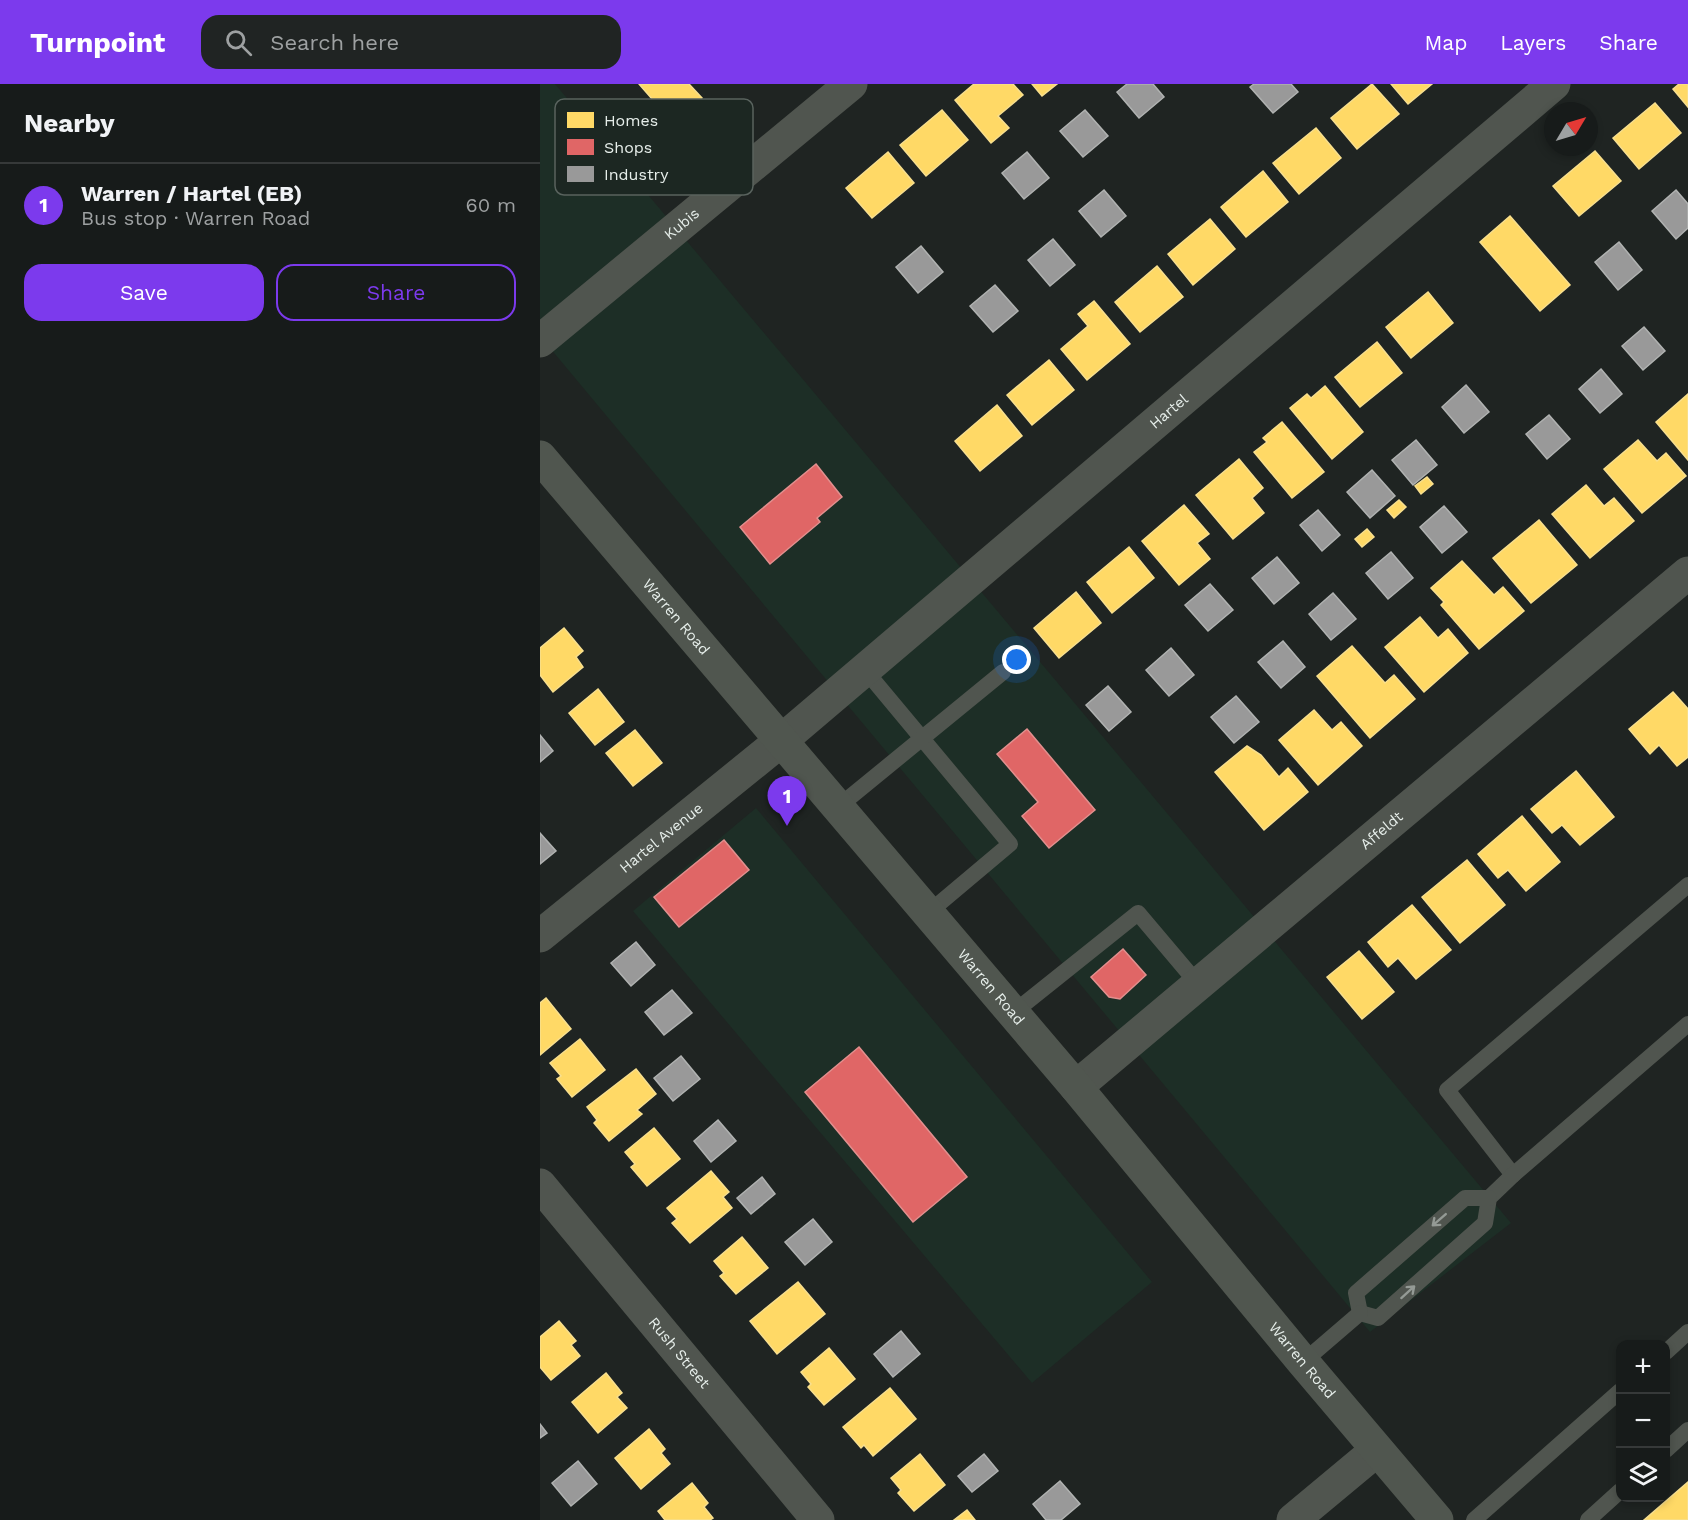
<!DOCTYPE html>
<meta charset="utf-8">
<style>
:root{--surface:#171b1a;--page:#202423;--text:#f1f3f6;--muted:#9ea1a2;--line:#363939;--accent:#7c3aed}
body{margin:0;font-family:"Work Sans",sans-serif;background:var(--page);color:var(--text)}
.controls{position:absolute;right:18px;bottom:18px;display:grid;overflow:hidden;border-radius:12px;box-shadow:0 3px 9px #0003}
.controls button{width:54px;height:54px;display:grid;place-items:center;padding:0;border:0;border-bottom:2px solid var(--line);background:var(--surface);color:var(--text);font:30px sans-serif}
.compass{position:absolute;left:1004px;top:18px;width:54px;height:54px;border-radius:50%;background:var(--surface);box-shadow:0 3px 9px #0003;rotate:52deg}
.you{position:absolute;left:477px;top:576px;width:21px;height:21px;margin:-15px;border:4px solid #fff;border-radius:50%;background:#1a73e8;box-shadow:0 0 0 9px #1a73e833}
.badge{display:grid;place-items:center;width:39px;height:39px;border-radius:50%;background:var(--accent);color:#fff;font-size:20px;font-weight:700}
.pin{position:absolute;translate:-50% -50px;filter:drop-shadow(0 2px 3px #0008)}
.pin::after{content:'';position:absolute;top:32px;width:21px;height:18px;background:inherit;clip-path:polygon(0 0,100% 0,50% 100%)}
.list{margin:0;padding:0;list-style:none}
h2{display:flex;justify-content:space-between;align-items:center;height:78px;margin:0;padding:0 24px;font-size:26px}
h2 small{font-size:20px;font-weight:400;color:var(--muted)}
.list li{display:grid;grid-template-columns:39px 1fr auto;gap:18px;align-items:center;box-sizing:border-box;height:84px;padding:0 24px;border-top:2px solid var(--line)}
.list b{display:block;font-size:22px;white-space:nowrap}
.list p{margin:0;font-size:20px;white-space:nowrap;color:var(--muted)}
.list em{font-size:20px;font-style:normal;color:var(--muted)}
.actions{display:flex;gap:12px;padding:18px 24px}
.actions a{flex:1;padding:14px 0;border:2px solid var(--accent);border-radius:18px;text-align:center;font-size:21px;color:var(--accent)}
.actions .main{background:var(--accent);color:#fff}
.icon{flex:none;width:33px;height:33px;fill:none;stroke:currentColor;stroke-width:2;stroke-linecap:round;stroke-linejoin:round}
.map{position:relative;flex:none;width:1148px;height:1436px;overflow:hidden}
header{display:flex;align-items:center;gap:36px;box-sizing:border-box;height:84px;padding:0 30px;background:var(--accent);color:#fff}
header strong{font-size:28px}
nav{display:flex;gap:33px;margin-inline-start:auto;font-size:21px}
.search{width:420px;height:54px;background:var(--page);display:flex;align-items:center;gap:15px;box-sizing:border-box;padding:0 21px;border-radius:18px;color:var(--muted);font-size:22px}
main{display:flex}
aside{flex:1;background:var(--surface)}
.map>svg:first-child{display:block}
.built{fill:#1d2e26}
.homes{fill:#ffd966;stroke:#f8df8e;stroke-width:1.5}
.shops{fill:#e06666;stroke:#e28f8e;stroke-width:1.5}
.industry{fill:#999;stroke:#b0b2b1;stroke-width:1.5}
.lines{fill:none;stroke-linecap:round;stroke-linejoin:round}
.service{stroke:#50554f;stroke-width:16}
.minor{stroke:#50554f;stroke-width:33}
.tertiary{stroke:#50554f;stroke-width:33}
.secondary{stroke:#50564f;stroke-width:33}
.oneway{stroke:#949a95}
.labels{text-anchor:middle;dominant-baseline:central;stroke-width:6;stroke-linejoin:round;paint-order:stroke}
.street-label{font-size:15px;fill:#e6eeea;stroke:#1c2722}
.key{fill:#1c2722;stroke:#59635e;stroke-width:1.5}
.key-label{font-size:16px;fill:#e6eeea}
</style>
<header>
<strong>Turnpoint</strong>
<div class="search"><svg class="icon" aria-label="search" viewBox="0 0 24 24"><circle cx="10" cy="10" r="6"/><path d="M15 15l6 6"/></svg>Search here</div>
<nav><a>Map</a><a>Layers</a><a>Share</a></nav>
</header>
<main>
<aside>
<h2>Nearby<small></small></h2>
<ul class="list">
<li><span class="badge">1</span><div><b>Warren / Hartel (EB)</b><p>Bus stop · Warren Road</p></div><em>60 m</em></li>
</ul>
<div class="actions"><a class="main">Save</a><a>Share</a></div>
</aside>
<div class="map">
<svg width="1148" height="1436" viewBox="0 0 1148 1436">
<rect width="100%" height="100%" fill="#1f2422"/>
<g class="built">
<polygon points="0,0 15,0 971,1139 830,1248 0,252"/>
<polygon points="216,724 612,1198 492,1299 93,827"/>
</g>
<g class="homes">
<polygon points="99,0 149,0 162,14 133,39"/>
<polygon points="434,0 473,0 483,11 458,32 469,44 451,59 415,16"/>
<polygon points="492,0 517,0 502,12"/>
<polygon points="832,0 859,30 817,65 791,34"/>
<polygon points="851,0 892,0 868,20"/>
<polygon points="1139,0 1148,0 1148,23 1133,5"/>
<polygon points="1115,19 1141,49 1099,85 1073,54"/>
<polygon points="402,26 428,56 386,92 360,61"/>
<polygon points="776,44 801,74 759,110 733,79"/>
<polygon points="1055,67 1081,97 1039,132 1013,102"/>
<polygon points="348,68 374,99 332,134 306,104"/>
<polygon points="723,87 748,118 706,153 681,123"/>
<polygon points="970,132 1030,201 1000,227 940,158"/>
<polygon points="670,135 695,165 653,201 628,170"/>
<polygon points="617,182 643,213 600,248 575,218"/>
<polygon points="888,208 913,239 871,274 846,243"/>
<polygon points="554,217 590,260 547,296 521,265 548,242 538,230"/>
<polygon points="837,258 862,289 820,323 795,293"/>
<polygon points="509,276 534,306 492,341 467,311"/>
<polygon points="785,302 823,348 792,375 750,324 767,310 771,314"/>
<polygon points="1148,310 1148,376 1116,338"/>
<polygon points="457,321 482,352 440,387 415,357"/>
<polygon points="742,338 784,388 752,414 714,368 727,358 723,354"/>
<polygon points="1098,356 1117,377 1126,369 1146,392 1102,429 1064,385"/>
<polygon points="699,375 723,404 712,414 724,429 693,455 656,411"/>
<polygon points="887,393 893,400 881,410 875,402"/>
<polygon points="1046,401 1064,422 1074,414 1094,437 1050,474 1012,430"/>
<polygon points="859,416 866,423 854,434 847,426"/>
<polygon points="644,421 669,450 657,459 670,475 639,501 602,457"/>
<polygon points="999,436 1037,481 991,519 953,474"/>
<polygon points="827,445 834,453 822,463 815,455"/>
<polygon points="589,463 614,494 572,529 547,498"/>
<polygon points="922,477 954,511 963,503 984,527 939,565 901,521 904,518 891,504"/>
<polygon points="536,508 561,539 519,574 494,544"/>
<polygon points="880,533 898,554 908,545 928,569 884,608 845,563"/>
<polygon points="24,544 43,567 36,573 43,583 13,608 0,591 0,564"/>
<polygon points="812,562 845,599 854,591 875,615 830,654 777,592"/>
<polygon points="58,605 84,638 55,661 29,629"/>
<polygon points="1133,608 1148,625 1148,673 1137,682 1119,661 1110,670 1089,645"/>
<polygon points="774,626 792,646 801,638 822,662 778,701 739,656"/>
<polygon points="95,646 122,679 93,702 66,669"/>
<polygon points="707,662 721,671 739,693 748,684 768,708 724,746 675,688"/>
<polygon points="1036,687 1074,733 1040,761 1022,741 1012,749 991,725"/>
<polygon points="982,732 1020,778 986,807 968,786 958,794 938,770"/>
<polygon points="927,776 965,821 920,859 882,813"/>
<polygon points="872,821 911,866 876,895 858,874 848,883 828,858"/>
<polygon points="819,867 854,908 822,935 787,893"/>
<polygon points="6,914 31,945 0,971 0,919"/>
<polygon points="40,955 65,986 32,1013 17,995 21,992 10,979"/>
<polygon points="96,985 116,1010 97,1026 102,1030 69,1057 54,1039 57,1036 47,1023"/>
<polygon points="114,1044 140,1075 107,1102 91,1083 95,1080 85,1068"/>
<polygon points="171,1087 189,1108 183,1113 192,1124 150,1159 132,1139 137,1135 127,1124"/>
<polygon points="202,1153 228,1184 196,1210 180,1192 184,1189 174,1177"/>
<polygon points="258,1198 285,1230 237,1270 210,1237"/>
<polygon points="19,1237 36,1257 31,1261 40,1272 11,1296 0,1283 0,1253"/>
<polygon points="289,1264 315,1295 284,1321 268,1303 271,1300 261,1288"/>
<polygon points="66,1289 82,1309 77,1313 87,1324 58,1349 32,1318"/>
<polygon points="350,1304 376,1335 333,1372 324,1361 321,1364 303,1343"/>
<polygon points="109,1345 125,1365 121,1369 130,1380 101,1405 75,1374"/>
<polygon points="380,1370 405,1401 374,1427 358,1409 361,1406 351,1394"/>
<polygon points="1148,1398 1148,1436 1104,1436"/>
<polygon points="152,1399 168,1419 164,1423 173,1434 170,1436 125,1436 118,1427"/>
<polygon points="427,1426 435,1436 414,1436"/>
</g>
<g class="shops">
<polygon points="276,380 302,413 277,434 280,438 230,480 200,443"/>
<polygon points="487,645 555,726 509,764 482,732 498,718 457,670"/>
<polygon points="184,756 209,786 139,843 114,813"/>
<polygon points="583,865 606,891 580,915 569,913 551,893"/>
<polygon points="319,963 427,1093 373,1138 265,1008"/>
</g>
<g class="industry">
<polygon points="587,0 613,0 624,13 599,34 577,8"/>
<polygon points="714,0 751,0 758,8 733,29 710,3"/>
<polygon points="545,26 568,52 543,73 520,47"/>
<polygon points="487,68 509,94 484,115 462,89"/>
<polygon points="564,106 586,132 561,153 539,127"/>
<polygon points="1136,106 1148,120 1148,144 1136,155 1112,127"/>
<polygon points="513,155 535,181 510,202 488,176"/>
<polygon points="1079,158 1102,186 1078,206 1055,178"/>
<polygon points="381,162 403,188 378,209 356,183"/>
<polygon points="455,201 478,227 453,248 430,222"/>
<polygon points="1104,243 1125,267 1103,286 1082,262"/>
<polygon points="1061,285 1082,310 1060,329 1039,305"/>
<polygon points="926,301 949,328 924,349 902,323"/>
<polygon points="1009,331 1030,355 1007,375 986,350"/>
<polygon points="876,356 897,381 873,401 852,376"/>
<polygon points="832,386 855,412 830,434 807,408"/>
<polygon points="904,422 927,448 902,469 880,443"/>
<polygon points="778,426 800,451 782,467 760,441"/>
<polygon points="851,468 873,494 848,515 826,489"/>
<polygon points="737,473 759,499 734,520 712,494"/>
<polygon points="670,500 693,526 668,547 645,521"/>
<polygon points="793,509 816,535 791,556 769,530"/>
<polygon points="743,557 765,583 741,604 718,578"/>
<polygon points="631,564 654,591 629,612 606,586"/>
<polygon points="568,602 591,628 569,647 546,621"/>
<polygon points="696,612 719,638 694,659 671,633"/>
<polygon points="0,651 13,667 0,678"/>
<polygon points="0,749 16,767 0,780"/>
<polygon points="96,858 115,881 91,902 71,879"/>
<polygon points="132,906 152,929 124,951 105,928"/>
<polygon points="141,972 160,995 133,1017 114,994"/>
<polygon points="178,1036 196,1057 171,1078 154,1057"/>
<polygon points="222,1093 235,1110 211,1130 197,1114"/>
<polygon points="273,1135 292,1158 265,1181 245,1158"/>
<polygon points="361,1247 380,1270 353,1293 334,1270"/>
<polygon points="0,1340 7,1349 0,1354"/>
<polygon points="444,1370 458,1387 432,1408 418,1392"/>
<polygon points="38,1377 57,1400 31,1422 12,1399"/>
<polygon points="520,1397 540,1420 521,1436 506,1436 493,1420"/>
</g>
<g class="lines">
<g class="service">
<polyline points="325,586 470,760 388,829"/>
<polyline points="298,723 463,588"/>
<polyline points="473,929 598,829 658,900"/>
<polyline points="973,1091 907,1006 1148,801"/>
<polyline points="820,1229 838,1234 945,1139 949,1114 973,1091 1148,940"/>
<polyline points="820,1229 816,1209 925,1114 949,1114"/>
<polyline points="1126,1268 1148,1248"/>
<polyline points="763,1278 820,1229"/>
<polyline points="1126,1366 1148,1346"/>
<polyline points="934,1436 1080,1307"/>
<polyline points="1048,1436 1080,1407"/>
</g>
<g class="minor">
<path id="s1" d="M0,257L311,0"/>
<path id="s2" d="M0,852L242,656L1014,0"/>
<path id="s3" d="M536,1003L1148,489"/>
<path id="s4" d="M0,1101L278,1436"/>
</g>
<polyline class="tertiary" points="753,1436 837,1366"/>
<path class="secondary" id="s5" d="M0,373L536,1003L763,1278L897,1436"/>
</g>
<defs><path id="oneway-shaft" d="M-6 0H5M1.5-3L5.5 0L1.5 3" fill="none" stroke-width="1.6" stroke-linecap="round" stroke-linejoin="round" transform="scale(1.5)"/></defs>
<g class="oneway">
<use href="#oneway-shaft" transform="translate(899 1136) rotate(139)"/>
<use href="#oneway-shaft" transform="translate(868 1208) rotate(-42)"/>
</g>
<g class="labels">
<g class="street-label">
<text stroke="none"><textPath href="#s1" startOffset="184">Kubis</textPath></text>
<text stroke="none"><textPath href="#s2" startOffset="819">Hartel</textPath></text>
<text stroke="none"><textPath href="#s5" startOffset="210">Warren Road</textPath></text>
<text stroke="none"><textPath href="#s3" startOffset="399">Affeldt</textPath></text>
<text stroke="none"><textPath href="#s2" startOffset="156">Hartel Avenue</textPath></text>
<text stroke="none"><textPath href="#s5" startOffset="696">Warren Road</textPath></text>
<text stroke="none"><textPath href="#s4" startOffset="218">Rush Street</textPath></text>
<text stroke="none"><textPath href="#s5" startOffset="1182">Warren Road</textPath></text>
</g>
</g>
<rect x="15" y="15" width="198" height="96" rx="9" class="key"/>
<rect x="27" y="28" width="27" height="16" fill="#ffd966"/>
<rect x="27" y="55" width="27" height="16" fill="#e06666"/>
<rect x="27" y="82" width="27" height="16" fill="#999"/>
<g class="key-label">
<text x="64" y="42">Homes</text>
<text x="64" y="69">Shops</text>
<text x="64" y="96">Industry</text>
</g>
</svg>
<div class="controls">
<button>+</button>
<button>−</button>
<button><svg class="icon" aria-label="layers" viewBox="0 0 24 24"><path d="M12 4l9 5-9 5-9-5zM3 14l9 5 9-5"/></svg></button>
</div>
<svg class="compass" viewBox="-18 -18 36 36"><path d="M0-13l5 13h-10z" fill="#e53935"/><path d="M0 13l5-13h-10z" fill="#9ea1a2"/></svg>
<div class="you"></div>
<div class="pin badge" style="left:247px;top:742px">1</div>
</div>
</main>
